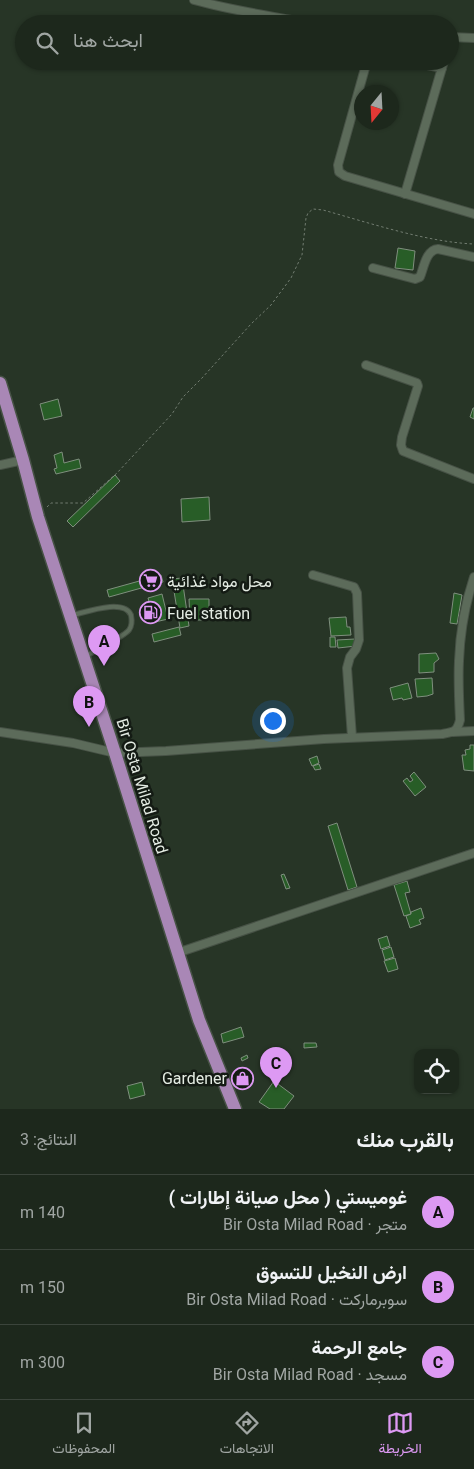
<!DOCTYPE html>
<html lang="ar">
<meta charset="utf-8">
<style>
:root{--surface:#1d281c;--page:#253025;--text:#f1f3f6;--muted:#a0a6a3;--line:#3b443b;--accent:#dd99f3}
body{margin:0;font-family:Roboto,Vazirmatn,sans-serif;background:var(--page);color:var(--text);direction:rtl}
.controls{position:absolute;right:15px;bottom:15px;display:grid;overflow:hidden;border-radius:10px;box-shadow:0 1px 4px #0004}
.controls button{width:45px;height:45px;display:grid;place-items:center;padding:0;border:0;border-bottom:1px solid var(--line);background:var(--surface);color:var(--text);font:25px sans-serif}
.compass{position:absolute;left:354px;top:85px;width:45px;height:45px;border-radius:50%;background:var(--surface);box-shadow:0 1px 4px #0004;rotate:198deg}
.you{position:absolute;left:272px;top:720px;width:18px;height:18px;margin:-12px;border:4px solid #fff;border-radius:50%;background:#1a73e8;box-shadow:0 0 0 8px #1a73e833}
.badge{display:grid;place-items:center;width:32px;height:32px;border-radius:50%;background:var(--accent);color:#111;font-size:16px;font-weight:700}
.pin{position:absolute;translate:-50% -41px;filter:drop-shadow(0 1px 2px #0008)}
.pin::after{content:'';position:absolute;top:26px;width:18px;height:15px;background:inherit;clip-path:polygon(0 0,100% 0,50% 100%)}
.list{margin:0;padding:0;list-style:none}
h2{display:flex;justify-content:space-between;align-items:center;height:65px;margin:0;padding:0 20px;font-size:21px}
h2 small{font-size:16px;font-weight:400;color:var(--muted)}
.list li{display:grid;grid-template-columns:32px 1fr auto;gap:15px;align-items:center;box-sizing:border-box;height:75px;padding:0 20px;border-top:1px solid var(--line)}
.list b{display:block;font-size:19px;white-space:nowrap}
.list p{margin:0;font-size:16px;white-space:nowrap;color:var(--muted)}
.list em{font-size:16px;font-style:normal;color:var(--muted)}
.icon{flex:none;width:28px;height:28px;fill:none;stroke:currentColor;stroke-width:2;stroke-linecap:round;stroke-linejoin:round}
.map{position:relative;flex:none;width:474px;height:1109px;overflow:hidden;direction:ltr}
.search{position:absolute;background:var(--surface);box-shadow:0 1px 4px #0004;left:15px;right:15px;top:15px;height:55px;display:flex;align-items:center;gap:12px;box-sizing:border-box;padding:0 18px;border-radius:28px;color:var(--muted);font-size:19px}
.sheet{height:290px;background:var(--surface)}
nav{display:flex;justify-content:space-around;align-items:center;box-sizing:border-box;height:70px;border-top:1px solid var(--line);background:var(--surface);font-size:14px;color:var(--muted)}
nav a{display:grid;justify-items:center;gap:2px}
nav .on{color:var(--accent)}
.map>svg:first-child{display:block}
.building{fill:#285d27;stroke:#7f8f7e}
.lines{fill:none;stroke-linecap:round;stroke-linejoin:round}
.lane-casing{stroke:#475246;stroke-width:6}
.street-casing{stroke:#475246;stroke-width:10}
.primary-casing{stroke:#475246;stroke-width:15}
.path{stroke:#727d71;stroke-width:1;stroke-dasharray:2.5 2.5;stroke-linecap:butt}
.lane{stroke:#5c6b5a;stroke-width:4}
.street{stroke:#5c6b5a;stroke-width:8}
.primary{stroke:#a987b6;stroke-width:12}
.labels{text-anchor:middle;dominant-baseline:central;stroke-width:5;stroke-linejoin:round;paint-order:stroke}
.poi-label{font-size:16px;fill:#e4ece3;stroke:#141b14;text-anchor:start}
.street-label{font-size:16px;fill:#e4ece3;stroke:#141b14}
</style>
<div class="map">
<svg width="474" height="1109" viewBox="0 0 474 1109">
<rect width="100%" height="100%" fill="#273526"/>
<g class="building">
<polygon points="398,248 415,251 413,270 395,268"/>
<polygon points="58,399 62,416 44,420 40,404"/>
<polygon points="473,408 474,408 474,419 470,417"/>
<polygon points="62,452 64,463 79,459 81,468 56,474 54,469 57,468 54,455"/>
<polygon points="115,475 120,481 73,527 67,521"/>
<polygon points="209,497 210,520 182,522 181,499"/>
<polygon points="161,575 163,582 109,597 107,590"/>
<polygon points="182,578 189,626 180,628 172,579"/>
<polygon points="454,593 462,595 457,624 450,623"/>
<polygon points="162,594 168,619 155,622 148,598"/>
<polygon points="189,599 209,599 209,615 205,615 205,620 190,620"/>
<polygon points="346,617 347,627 350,627 351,635 331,636 329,618"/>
<polygon points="179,627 181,635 154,642 152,634"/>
<polygon points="330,637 335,637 336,647 330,647"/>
<polygon points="355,639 356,646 338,648 337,640"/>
<polygon points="436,653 439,659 434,663 434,672 419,673 419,654"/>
<polygon points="432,678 433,694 427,696 417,697 415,679"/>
<polygon points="408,683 412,698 403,700 402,698 393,700 390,688"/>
<polygon points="470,745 474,745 474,771 464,770 462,755 466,755 465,750 470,749"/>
<polygon points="317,756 319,763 312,766 309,759"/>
<polygon points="319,764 321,769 315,770 313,766"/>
<polygon points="414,772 426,787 415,796 403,781 407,778 410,782 413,780 410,776"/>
<polygon points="337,823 357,887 348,890 328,826"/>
<polygon points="284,874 290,888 286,889 281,875"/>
<polygon points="407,881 410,892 405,893 411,914 404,916 394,885"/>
<polygon points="421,908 424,918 419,920 421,924 410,928 406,916 411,914 411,912"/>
<polygon points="387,936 390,946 381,949 378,939"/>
<polygon points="391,947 394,957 385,960 382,950"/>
<polygon points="395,958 398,969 388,972 384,961"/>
<polygon points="241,1027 244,1037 223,1043 221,1034"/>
<polygon points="304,1043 316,1043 317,1047 304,1048"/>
<polygon points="247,1055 248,1058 242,1061 241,1058"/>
<polygon points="274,1081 294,1096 284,1109 270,1109 259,1102"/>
<polygon points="142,1082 145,1095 130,1099 127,1086"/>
</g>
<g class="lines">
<defs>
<path id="lane" d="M73,615C86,612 124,598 131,615C132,620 132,626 129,630C122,638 96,650 86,656"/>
<g id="street">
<path d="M194,0C234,11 275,17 316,24"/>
<polyline points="450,37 474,38"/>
<polyline points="367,61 338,165 339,172 345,176 474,214"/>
<polyline points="408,61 442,68"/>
<polyline points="405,194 444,61"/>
<path d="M373,268L415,279L420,277C424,267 426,250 438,249L474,257"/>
<polyline points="366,365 417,383 418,386 402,437 401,445 403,451 474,479"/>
<polyline points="0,465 23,460"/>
<polyline points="313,575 354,587 357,593 359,640 356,649 350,657 347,668 352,737"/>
<path d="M0,732L73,743L115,753L166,751L324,739L442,734C454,732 457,732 460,720C459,700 458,680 459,661C460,633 465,604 474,577"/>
<polyline points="453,732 474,731"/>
<polyline points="177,953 474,853"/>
</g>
<polyline id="primary" points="0,383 23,460 38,517 115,753 199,1020 235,1109"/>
</defs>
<use href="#lane" class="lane-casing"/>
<use href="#street" class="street-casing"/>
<use href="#primary" class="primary-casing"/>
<path class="path" d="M47,507L51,503H83L117,473L172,414L183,397L202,378L251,324L271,305L291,278L302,255L306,218L308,213L313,209L323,210C370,223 426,242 474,244"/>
<use href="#lane" class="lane"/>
<use href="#street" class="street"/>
<use href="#primary" class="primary"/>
</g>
<defs>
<symbol id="supermarket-ring" viewBox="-11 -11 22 22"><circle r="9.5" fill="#141b14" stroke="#dd99f3" stroke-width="1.5"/><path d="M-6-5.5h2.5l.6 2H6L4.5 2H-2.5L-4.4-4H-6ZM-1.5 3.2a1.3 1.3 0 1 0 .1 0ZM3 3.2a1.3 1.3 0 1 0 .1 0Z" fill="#dd99f3"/></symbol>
<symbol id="fuel-ring" viewBox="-11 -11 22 22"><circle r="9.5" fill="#141b14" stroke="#dd99f3" stroke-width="1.5"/><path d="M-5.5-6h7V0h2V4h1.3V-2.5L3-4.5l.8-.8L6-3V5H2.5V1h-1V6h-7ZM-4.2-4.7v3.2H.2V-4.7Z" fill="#dd99f3"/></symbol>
<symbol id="shop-ring" viewBox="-11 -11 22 22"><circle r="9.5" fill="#141b14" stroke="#dd99f3" stroke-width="1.5"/><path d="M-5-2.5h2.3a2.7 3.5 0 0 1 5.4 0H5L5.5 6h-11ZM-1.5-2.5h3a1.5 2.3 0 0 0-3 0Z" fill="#dd99f3"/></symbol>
</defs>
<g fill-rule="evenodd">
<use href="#supermarket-ring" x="138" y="568" width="25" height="25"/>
<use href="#fuel-ring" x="138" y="600" width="25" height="25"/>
<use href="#shop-ring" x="230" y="1066" width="25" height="25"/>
</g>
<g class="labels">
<g class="poi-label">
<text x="167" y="581">محل مواد غذائية</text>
<text x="167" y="613">Fuel station</text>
<text x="227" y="1078" text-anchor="end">Gardener</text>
</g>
<g class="street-label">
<text transform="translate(142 786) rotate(73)">Bir Osta Milad Road</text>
</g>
</g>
</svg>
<div class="controls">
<button><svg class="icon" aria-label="locate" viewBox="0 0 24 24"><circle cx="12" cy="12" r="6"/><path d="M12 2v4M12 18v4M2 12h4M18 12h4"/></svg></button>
</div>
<svg class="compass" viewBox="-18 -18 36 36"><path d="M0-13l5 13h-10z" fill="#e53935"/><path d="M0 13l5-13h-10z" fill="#a0a6a3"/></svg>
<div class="you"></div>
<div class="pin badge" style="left:104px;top:666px">A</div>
<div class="pin badge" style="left:89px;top:727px">B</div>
<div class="pin badge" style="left:276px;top:1088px">C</div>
<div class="search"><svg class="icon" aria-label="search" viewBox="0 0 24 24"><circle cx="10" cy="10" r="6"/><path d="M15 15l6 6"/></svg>ابحث هنا</div>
</div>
<section class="sheet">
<h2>بالقرب منك<small>النتائج: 3</small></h2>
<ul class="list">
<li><span class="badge">A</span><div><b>غوميستي ( محل صيانة إطارات )</b><p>متجر · Bir Osta Milad Road</p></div><em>140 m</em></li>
<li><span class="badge">B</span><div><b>ارض النخيل للتسوق</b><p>سوبرماركت · Bir Osta Milad Road</p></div><em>150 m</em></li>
<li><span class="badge">C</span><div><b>جامع الرحمة</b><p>مسجد · Bir Osta Milad Road</p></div><em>300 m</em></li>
</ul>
</section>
<nav>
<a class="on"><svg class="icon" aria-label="map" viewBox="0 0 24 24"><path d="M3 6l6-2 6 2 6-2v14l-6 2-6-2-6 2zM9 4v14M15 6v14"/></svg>الخريطة</a>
<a><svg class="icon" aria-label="directions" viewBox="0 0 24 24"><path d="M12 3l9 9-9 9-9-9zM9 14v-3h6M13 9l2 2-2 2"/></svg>الاتجاهات</a>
<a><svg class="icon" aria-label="saved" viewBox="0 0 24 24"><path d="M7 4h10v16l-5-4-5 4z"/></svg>المحفوظات</a>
</nav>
